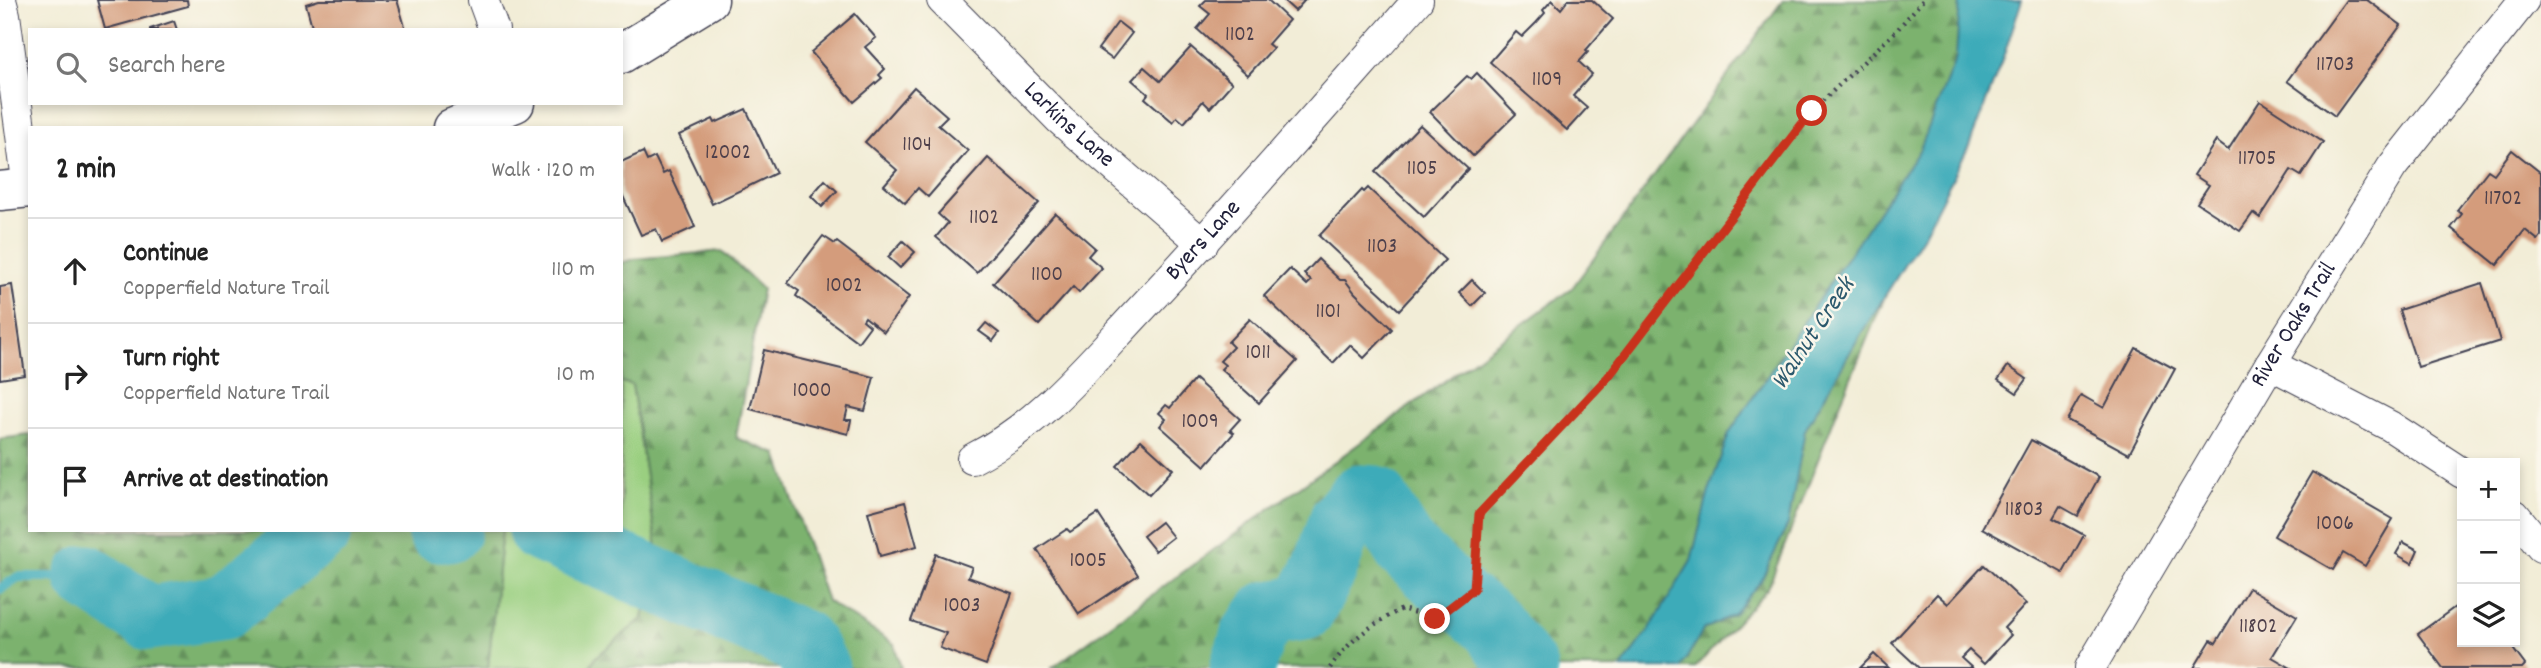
<!DOCTYPE html>
<meta charset="utf-8">
<style>
:root{--surface:#fff;--page:#f6f6f6;--text:#222;--muted:#767676;--line:#e0e0e0}
body{margin:0;font-family:Dekko,sans-serif;background:var(--page);color:var(--text)}
.controls{position:absolute;right:21px;bottom:21px;display:grid;overflow:hidden;border-radius:0px;box-shadow:0 4px 10px #0003}
.controls button{width:63px;height:63px;display:grid;place-items:center;padding:0;border:0;border-bottom:2px solid var(--line);background:var(--surface);color:var(--text);font:35px sans-serif}
.stop{position:absolute;width:21px;height:21px;margin:-16px;border:5px solid #c8321e;border-radius:50%;background:#fff}
.stop.end{background:#c8321e;border-color:#fff;box-shadow:0 2px 7px #0008}
.list{margin:0;padding:0;list-style:none}
h2{display:flex;justify-content:space-between;align-items:center;height:91px;margin:0;padding:0 28px;font-size:30px}
h2 small{font-size:23px;font-weight:400;color:var(--muted)}
.list li{display:grid;grid-template-columns:46px 1fr auto;gap:21px;align-items:center;box-sizing:border-box;height:105px;padding:0 28px;border-top:2px solid var(--line)}
.list b{display:block;font-size:26px;white-space:nowrap}
.list p{margin:0;font-size:23px;white-space:nowrap;color:var(--muted)}
.list em{font-size:23px;font-style:normal;color:var(--muted)}
.icon{flex:none;width:38px;height:38px;fill:none;stroke:currentColor;stroke-width:2;stroke-linecap:round;stroke-linejoin:round}
.map{position:relative;flex:none;width:2541px;height:668px;overflow:hidden}
.search{position:absolute;background:var(--surface);box-shadow:0 4px 10px #0003;left:28px;top:28px;width:595px;height:77px;display:flex;align-items:center;gap:18px;box-sizing:border-box;padding:0 24px;border-radius:0px;color:var(--muted);font-size:26px}
.panel{position:absolute;background:var(--surface);box-shadow:0 4px 10px #0003;left:28px;top:126px;width:595px;height:406px;border-radius:0px}
.map>svg:first-child{display:block}
.grass{fill:#9acf80;stroke:#5e785e;stroke-width:2}
.forest{fill:url(#forest-firs);stroke:#4e6a54;stroke-width:2}
.water{fill:#3cabb9;stroke:#2f667a;stroke-width:2}
.lines{fill:none;stroke-linecap:round;stroke-linejoin:round}
.stream{stroke:#3cabb9;stroke-width:10}
.river{stroke:#3cabb9;stroke-width:65}
.building{fill:#d49c7b}
.street-casing{stroke:#414052;stroke-width:32}
.secondary-casing{stroke:#414052;stroke-width:41}
.path{stroke:#414052;stroke-width:4.5;stroke-dasharray:2 5;stroke-linecap:butt}
.street{stroke:#fff;stroke-width:30}
.secondary{stroke:#fff;stroke-width:38}
.route{stroke:#c8321e;stroke-width:9}
.labels{text-anchor:middle;dominant-baseline:central;stroke-width:5;stroke-linejoin:round;paint-order:stroke}
.number-label{font-size:21px;fill:#4e404b}
.street-label{font-size:24px;fill:#22223b;stroke:#fbf7ec}
.water-label{font-size:26px;font-style:italic;fill:#2c596d;stroke:#fbf7ec}
</style>
<div class="map">
<svg width="2541" height="668" viewBox="0 0 2541 668">
<defs>
<pattern id="forest-firs" width="22" height="20" patternUnits="userSpaceOnUse" patternTransform="scale(1.75)"><rect width="22" height="20" fill="#7bb26e"/><path d="M5 1l3.5 6h-7zM16 11l3.5 6h-7z" fill="#64905c"/></pattern>
</defs>
<rect width="100%" height="100%" fill="#fbf7ec"/>
<filter id="ink" filterUnits="userSpaceOnUse"><feTurbulence type="fractalNoise" baseFrequency=".0143" numOctaves="2"/><feDisplacementMap in="SourceGraphic" scale="14" xChannelSelector="R" yChannelSelector="G"/><feConvolveMatrix kernelMatrix="1 2 1 2 8 2 1 2 1" color-interpolation-filters="sRGB"/></filter>
<filter id="wash" filterUnits="userSpaceOnUse"><feTurbulence type="fractalNoise" baseFrequency=".00686" numOctaves="4" result="noise"/><feDisplacementMap in="SourceGraphic" scale="28" xChannelSelector="R" yChannelSelector="G"/><feGaussianBlur stdDeviation="1.57" result="paint"/><feColorMatrix in="noise" values="0 0 0 0 0 0 0 0 0 0 0 0 0 0 0 0 0 1.4 0 .05"/><feComposite in="paint" operator="in"/></filter>
<g filter="url(#wash)">
<rect width="100%" height="100%" fill="#f2edd7"/>
<polygon class="grass" points="621,382 632,385 657,548 643,618 595,658 589,668 488,668 502,530 621,530"/>
<g class="forest">
<polygon points="1783,0 2014,0 2003,14 1842,399 1768,588 1695,668 1052,668 1572,288"/>
<polygon points="722,251 762,289 736,438 777,454 827,601 894,644 901,668 589,668 595,658 643,618 657,548 632,385 621,382 621,263 634,259"/>
<polygon points="30,435 30,530 502,530 488,668 0,668 0,439"/>
</g>
<polygon class="water" points="1960,0 2022,0 2003,58 1969,146 1924,234 1859,337 1805,430 1788,525 1761,581 1734,614 1703,630 1681,668 1621,668 1651,627 1691,561 1709,491 1729,433 1920,149 1956,57"/>
<g class="lines">
<polyline class="stream" points="0,589 18,577 87,577"/>
<g class="river">
<polyline points="439,530 449,530"/>
<polyline points="540,530 801,642 817,668"/>
<polyline points="87,577 149,618 224,607 320,530"/>
<polyline points="1470,607 1492,626 1525,668"/>
<polyline points="1242,668 1253,635 1269,613 1304,608 1325,569 1342,519 1360,497 1375,498 1406,549 1453,592"/>
</g>
</g>
<g id="blocks">
<g class="building">
<polygon points="97,0 187,0 188,6 105,29"/>
<polygon points="319,0 397,0 406,30 313,30 306,4"/>
<polygon points="1206,0 1268,0 1289,20 1268,44 1273,48 1248,75 1197,29 1210,14 1200,6"/>
<polygon points="1283,0 1305,0 1295,11"/>
<polygon points="1552,0 1561,9 1568,0 1592,0 1613,19 1586,50 1588,52 1579,62 1592,74 1573,96 1587,108 1567,130 1490,62 1516,32 1522,37 1536,23 1545,13 1543,10"/>
<polygon points="2346,0 2367,0 2401,25 2335,116 2287,81"/>
<polygon points="855,14 876,38 865,47 885,69 879,75 882,78 854,102 811,52"/>
<polygon points="174,21 177,30 150,30 150,29"/>
<polygon points="1118,22 1132,33 1112,59 1098,49"/>
<polygon points="1191,47 1232,83 1210,108 1203,101 1184,123 1177,117 1173,122 1145,98 1148,94 1132,80 1144,67 1160,81"/>
<polygon points="1477,73 1516,114 1473,156 1430,112 1467,76 1471,79"/>
<polygon points="914,87 947,116 938,125 968,151 928,197 918,188 905,203 884,185 897,170 865,142"/>
<polygon points="2260,101 2323,142 2301,176 2291,170 2260,218 2253,213 2240,231 2197,203 2209,185 2194,175 2216,141 2228,150"/>
<polygon points="746,109 776,173 712,204 679,135 713,119 715,123"/>
<polygon points="1420,125 1468,169 1424,217 1375,172"/>
<polygon points="2512,150 2541,173 2541,236 2538,240 2525,230 2497,265 2451,228 2462,214 2457,210 2488,170 2494,174"/>
<polygon points="643,152 647,161 655,157 663,174 669,171 695,227 662,242 656,229 641,235 621,192 621,162"/>
<polygon points="988,158 1039,203 977,273 936,237 948,223 938,214"/>
<polygon points="825,180 837,191 822,207 811,196"/>
<polygon points="1368,188 1445,260 1399,310 1319,236 1362,190 1364,192"/>
<polygon points="1055,213 1095,248 1088,256 1102,268 1079,293 1073,287 1039,325 993,283"/>
<polygon points="823,236 835,244 837,242 909,297 884,332 865,317 863,320 870,326 858,342 796,296 799,291 787,283"/>
<polygon points="903,241 915,252 900,268 888,257"/>
<polygon points="1318,259 1340,280 1345,280 1355,293 1392,329 1364,358 1350,345 1333,363 1264,296 1290,269 1307,285 1311,281 1304,274"/>
<polygon points="1472,280 1485,293 1472,306 1459,293"/>
<polygon points="2482,283 2500,341 2418,367 2399,310"/>
<polygon points="12,285 25,375 0,379 0,287"/>
<polygon points="1250,319 1297,361 1259,403 1221,369 1225,365 1220,361 1233,347 1228,342"/>
<polygon points="986,323 999,333 993,341 979,331"/>
<polygon points="2136,348 2175,369 2129,454 2067,420 2081,395 2104,408"/>
<polygon points="764,350 874,377 865,411 848,407 845,420 851,420 848,434 750,409"/>
<polygon points="2008,366 2027,379 2017,393 1998,380"/>
<polygon points="1195,379 1240,419 1230,430 1234,433 1205,466 1160,426 1166,419 1159,413 1166,405 1170,408"/>
<polygon points="1141,440 1173,469 1149,495 1117,466"/>
<polygon points="2031,440 2099,477 2078,516 2060,506 2053,518 2084,535 2063,573 1982,528"/>
<polygon points="2312,472 2393,519 2365,566 2343,553 2333,570 2274,536"/>
<polygon points="905,502 917,546 880,556 868,512"/>
<polygon points="1098,514 1138,575 1079,614 1037,549 1067,529 1070,532"/>
<polygon points="1161,522 1173,537 1155,551 1143,536"/>
<polygon points="2403,542 2418,550 2412,563 2396,554"/>
<polygon points="936,554 972,567 968,577 1012,593 986,665 940,648 946,633 911,621"/>
<polygon points="1984,565 2026,604 2004,628 2011,635 1984,664 1969,650 1961,658 1972,668 1919,668 1892,643 1937,594 1948,604"/>
<polygon points="2249,588 2297,616 2272,657 2291,668 2194,668 2211,640 2216,643"/>
<polygon points="2462,602 2462,642 2508,642 2525,665 2522,668 2443,668 2418,634"/>
<polygon points="1874,654 1889,668 1860,668"/>
</g>
</g>
</g>
<g filter="url(#ink)">
<use href="#blocks" fill-opacity="0" stroke="#414052" stroke-width="2"/>
<g class="lines">
<defs>
<g id="street">
<polyline points="1,0 5,15 28,188"/>
<polyline points="483,0 494,30"/>
<path id="s1" d="M942,0L1060,120L1203,244"/>
<polyline points="2270,364 2390,426 2462,473"/>
<path id="s2" d="M972,459C1041,424 1089,364 1141,309C1236,208 1326,104 1418,0"/>
<polyline points="2515,515 2541,547"/>
<path id="s3" d="M2090,668L2270,364L2392,167L2524,0"/>
</g>
<g id="secondary">
<polyline points="621,54 709,0"/>
<polyline points="452,128 515,103"/>
<polyline points="0,191 30,188"/>
</g>
</defs>
<use href="#street" class="street-casing"/>
<use href="#secondary" class="secondary-casing"/>
<path class="path" d="M1330,668C1349,640 1372,624 1402,609L1435,619L1474,589L1479,514L1608,377L1812,111L1897,30L1923,0"/>
<use href="#street" class="street"/>
<use href="#secondary" class="secondary"/>
</g>
</g>
<g class="lines" filter="url(#ink)">
<polyline class="route" points="1435,619 1474,589 1479,514 1608,377 1812,111"/>
</g>
<g class="labels">
<g class="number-label">
<text x="1240" y="36">1102</text>
<text x="2335" y="66">11703</text>
<text x="1547" y="81">1109</text>
<text x="917" y="146">1104</text>
<text x="728" y="154">12002</text>
<text x="2257" y="160">11705</text>
<text x="1422" y="170">1105</text>
<text x="2503" y="200">11702</text>
<text x="984" y="219">1102</text>
<text x="1382" y="248">1103</text>
<text x="1047" y="276">1100</text>
<text x="844" y="287">1002</text>
<text x="1328" y="313">1101</text>
<text x="1258" y="354">1011</text>
<text x="812" y="392">1000</text>
<text x="1200" y="423">1009</text>
<text x="2024" y="511">11803</text>
<text x="2335" y="525">1006</text>
<text x="1088" y="562">1005</text>
<text x="962" y="607">1003</text>
<text x="2258" y="628">11802</text>
</g>
<g class="street-label">
<text stroke="none"><textPath href="#s1" startOffset="178">Larkins Lane</textPath></text>
<text stroke="none"><textPath href="#s2" startOffset="320">Byers Lane</textPath></text>
<text stroke="none"><textPath href="#s3" startOffset="399">River Oaks Trail</textPath></text>
</g>
<g class="water-label">
<text transform="translate(1814 334) rotate(-56)">Walnut Creek</text>
</g>
</g>
</svg>
<div class="controls">
<button>+</button>
<button>−</button>
<button><svg class="icon" aria-label="layers" viewBox="0 0 24 24"><path d="M12 4l9 5-9 5-9-5zM3 14l9 5 9-5"/></svg></button>
</div>
<div class="stop" style="left:1812px;top:111px"></div>
<div class="stop end" style="left:1435px;top:619px"></div>
<div class="search"><svg class="icon" aria-label="search" viewBox="0 0 24 24"><circle cx="10" cy="10" r="6"/><path d="M15 15l6 6"/></svg>Search here</div>
<section class="panel">
<h2>2 min<small>Walk · 120 m</small></h2>
<ul class="list">
<li><svg class="icon" aria-label="ahead" viewBox="0 0 24 24"><path d="M12 20V5M6 11l6-6 6 6"/></svg><div><b>Continue</b><p>Copperfield Nature Trail</p></div><em>110 m</em></li>
<li><svg class="icon" aria-label="right" viewBox="0 0 24 24"><path d="M7 20v-9h11M14 6l5 5-5 5"/></svg><div><b>Turn right</b><p>Copperfield Nature Trail</p></div><em>10 m</em></li>
<li><svg class="icon" aria-label="arrive" viewBox="0 0 24 24"><path d="M6 21V4h12l-3 4 3 4H6"/></svg><div><b>Arrive at destination</b></div></li>
</ul>
</section>
</div>
